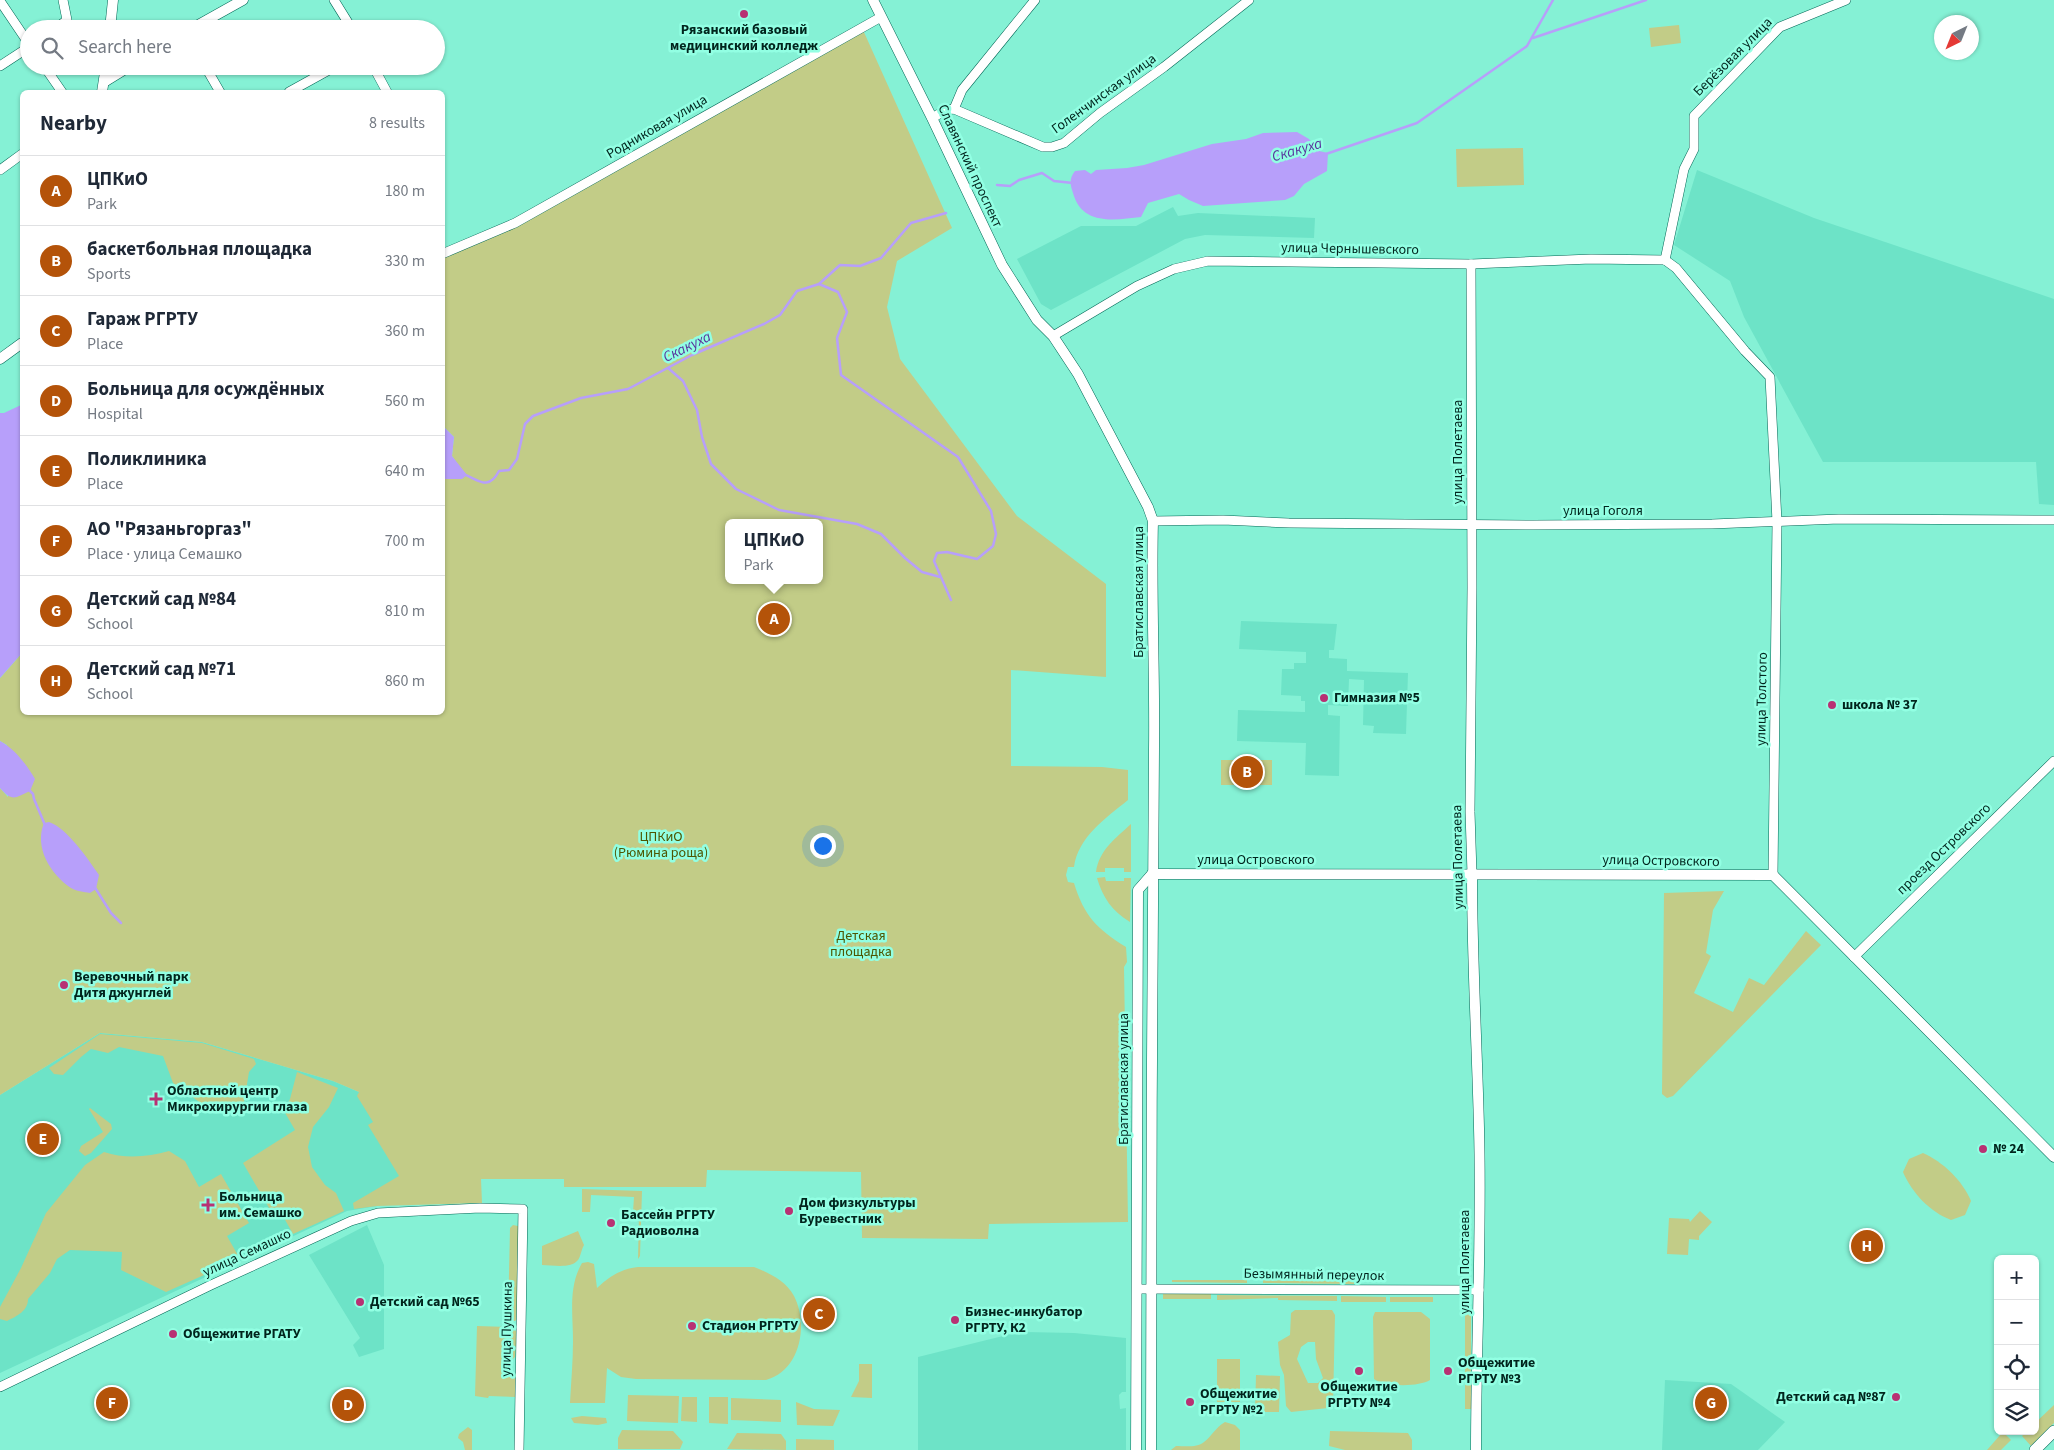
<!DOCTYPE html>
<meta charset="utf-8">
<style>
:root{--surface:#fff;--page:#f6f6f7;--text:#1f2937;--muted:#747a83;--line:#e0e1e3;--accent:#b45309}
body{margin:0;font-family:"Source Sans 3",sans-serif;background:var(--page);color:var(--text)}
.controls{position:absolute;right:15px;bottom:15px;display:grid;overflow:hidden;border-radius:8px;box-shadow:0 1px 4px #0004}
.controls button{width:45px;height:45px;display:grid;place-items:center;padding:0;border:0;border-bottom:1px solid var(--line);background:var(--surface);color:var(--text);font:25px sans-serif}
.compass{position:absolute;left:1934px;top:15px;width:45px;height:45px;border-radius:50%;background:var(--surface);box-shadow:0 1px 4px #0004;rotate:223deg}
.you{position:absolute;left:822px;top:845px;width:18px;height:18px;margin:-12px;border:4px solid #fff;border-radius:50%;background:#1a73e8;box-shadow:0 0 0 8px #1a73e833}
.badge{display:grid;place-items:center;width:32px;height:32px;border-radius:50%;background:var(--accent);color:#fff;font-size:16px;font-weight:700}
.pin{position:absolute;translate:-50% -50%;border:2px solid #fff;box-shadow:0 1px 5px #0006}
.popup{position:absolute;left:725px;top:519px;width:98px;height:65px;box-sizing:border-box;display:grid;place-content:center;border-radius:8px;background:var(--surface);filter:drop-shadow(0 1px 4px #0005);font-size:16px;white-space:nowrap;color:var(--muted)}
.popup b{font-size:19px;color:var(--text)}
.popup::after{content:'';position:absolute;left:50%;top:100%;margin-left:-10px;border:10px solid transparent;border-top-color:var(--surface)}
.list{margin:0;padding:0;list-style:none}
h2{display:flex;justify-content:space-between;align-items:center;height:65px;margin:0;padding:0 20px;font-size:21px}
h2 small{font-size:16px;font-weight:400;color:var(--muted)}
.list li{display:grid;grid-template-columns:32px 1fr auto;gap:15px;align-items:center;box-sizing:border-box;height:70px;padding:0 20px;border-top:1px solid var(--line)}
.list b{display:block;font-size:19px;white-space:nowrap}
.list p{margin:0;font-size:16px;white-space:nowrap;color:var(--muted)}
.list em{font-size:16px;font-style:normal;color:var(--muted)}
.icon{flex:none;width:28px;height:28px;fill:none;stroke:currentColor;stroke-width:2;stroke-linecap:round;stroke-linejoin:round}
.map{position:relative;flex:none;width:2054px;height:1450px;overflow:hidden}
.search{position:absolute;background:var(--surface);box-shadow:0 1px 4px #0004;left:20px;top:20px;width:425px;height:55px;display:flex;align-items:center;gap:12px;box-sizing:border-box;padding:0 18px;border-radius:28px;color:var(--muted);font-size:19px}
.panel{position:absolute;background:var(--surface);box-shadow:0 1px 4px #0004;left:20px;top:90px;width:425px;height:625px;border-radius:8px}
.map>svg:first-child{display:block}
.built{fill:#6de3c7}
.green{fill:#c2cc87;fill-rule:evenodd}
.water{fill:#b79ffa}
.lines{fill:none;stroke-linecap:round;stroke-linejoin:round}
.stream{stroke:#b79ffa;stroke-width:2.5}
.minor-casing{stroke:#006755;stroke-width:10}
.tertiary-casing{stroke:#006755;stroke-width:11}
.secondary-casing{stroke:#006755;stroke-width:12}
.minor{stroke:#fff;stroke-width:9}
.tertiary{stroke:#fff;stroke-width:10}
.secondary{stroke:#fff;stroke-width:11}
.poi-dot{fill:#b83173;stroke:#92ffe3;stroke-width:2}
.labels{text-anchor:middle;dominant-baseline:central;stroke-width:5;stroke-linejoin:round;paint-order:stroke}
.poi-label{font-size:14px;font-weight:bold;fill:#01251d;stroke:#92ffe3;text-anchor:start}
.street-label{font-size:14px;fill:#01251d;stroke:#92ffe3}
.park-label{font-size:14px;fill:#4e5502;stroke:#92ffe3}
.water-label{font-size:15px;font-style:italic;fill:#59349c;stroke:#92ffe3}
</style>
<div class="map">
<svg width="2054" height="1450" viewBox="0 0 2054 1450">
<rect width="100%" height="100%" fill="#85f1d5"/>
<g class="built">
<polygon points="1697,170 1814,218 2054,299 2054,505 2039,504 2036,462 1823,462 1744,317 1730,281 1674,245"/>
<polygon points="1173,207 1178,216 1198,213 1315,218 1314,238 1205,235 1185,239 1051,310 1041,304 1017,259 1081,226 1136,226"/>
<polygon points="1241,621 1337,624 1334,650 1329,650 1329,658 1347,659 1347,671 1408,673 1406,734 1373,733 1374,726 1363,725 1364,680 1349,679 1348,706 1328,705 1328,715 1340,716 1339,776 1305,775 1306,743 1237,741 1238,710 1305,712 1305,701 1301,701 1301,696 1281,695 1282,669 1294,669 1294,663 1306,663 1306,652 1239,649"/>
<polygon points="100,1033 202,1042 333,1081 359,1092 448,1157 377,1206 347,1211 0,1373 0,1095"/>
<polygon points="367,1225 384,1265 384,1349 359,1357 353,1345 360,1338 309,1255"/>
<polygon points="1025,1332 1074,1333 1126,1338 1126,1392 1122,1392 1119,1395 1120,1409 1126,1408 1126,1450 918,1450 918,1357 1011,1334"/>
<polygon points="1665,1380 1731,1384 1785,1422 1758,1450 1662,1450"/>
</g>
<g class="green">
<polygon points="1679,25 1681,43 1651,47 1649,28"/>
<path d="M863,30L952,228L897,261L887,307L900,359L1017,516L1106,584V677L1011,670V766L1102,767L1128,770V800C1106,818 1078,837 1074,867H1068L1066,875L1068,882L1074,883C1084,916 1097,929 1126,947L1127,962L1124,967L1128,1222L989,1224L988,1239L862,1238L861,1172L707,1170L706,1187H564V1179H481L482,1203L377,1206L354,1209L353,1203L399,1176L368,1125L373,1122L357,1096L359,1092L333,1081L202,1042L100,1033L0,1095V788L8,797L7,745L0,741V678L2,676L22,653V712H442L443,479H462L461,469L452,456L454,437L443,426V257ZM729,523H819V580H729Z"/>
<polygon points="1523,148 1524,185 1457,187 1456,149"/>
<rect x="1221" y="760" width="51" height="25"/>
<path d="M1131,824V872H1124V868H1105V872H1096C1099,850 1116,838 1131,824Z"/>
<path d="M1105,877L1106,881H1124V878H1131L1130,922C1112,911 1103,898 1097,878Z"/>
<polygon points="1724,891 1713,910 1706,953 1711,956 1694,993 1733,1012 1749,978 1764,985 1806,931 1821,945 1673,1096 1667,1098 1662,1094 1664,893"/>
<polygon points="100,1034 202,1043 254,1059 256,1064 249,1072 244,1102 213,1112 173,1083 163,1056 119,1047 108,1053 91,1049 81,1057 63,1075 54,1074 49,1068"/>
<polygon points="297,1072 338,1088 329,1107 313,1127 308,1147 312,1167 325,1185 336,1193 344,1211 293,1234 279,1209 272,1213 243,1163 295,1130 284,1111 290,1099"/>
<polygon points="90,1108 111,1124 112,1129 91,1153 85,1156 79,1151 81,1146 103,1132 89,1109"/>
<path d="M169,1151L185,1161L199,1187L221,1174L249,1223L227,1236L240,1259L166,1292L121,1270L122,1252L70,1250L57,1259L50,1273L28,1299C28,1311 17,1316 7,1321L0,1319V1307L21,1268L46,1213L85,1165L104,1152C125,1159 148,1157 169,1151Z"/>
<path d="M1923,1153C1943,1162 1962,1180 1971,1201L1965,1215L1951,1220C1930,1212 1912,1193 1903,1172L1909,1159Z"/>
<polygon points="582,1189 642,1191 640,1256 638,1259 639,1213 633,1212 634,1197 591,1195 590,1212 582,1212"/>
<polygon points="1700,1211 1712,1222 1699,1236 1699,1240 1689,1239 1688,1255 1667,1254 1669,1218 1689,1219 1690,1222"/>
<polygon points="513,1225 518,1226 519,1228 517,1319 515,1321 509,1321 508,1318 510,1228"/>
<path d="M578,1231L584,1245C581,1250 581,1256 578,1260C571,1269 553,1265 542,1265V1246Z"/>
<path d="M588,1262L594,1264L597,1288C610,1276 621,1269 638,1267H754C769,1273 786,1281 794,1296C809,1325 800,1371 766,1380L636,1379L621,1377L607,1368L605,1403H570C571,1382 573,1362 573,1341C573,1314 568,1287 582,1263Z"/>
<polygon points="1172,1280 1247,1280 1247,1283 1172,1282"/>
<polygon points="1263,1280 1354,1281 1354,1284 1263,1283"/>
<rect x="1163" y="1294" width="48" height="5"/>
<polygon points="1217,1295 1337,1296 1337,1301 1278,1300 1278,1298 1217,1300"/>
<polygon points="1341,1296 1386,1297 1386,1302 1341,1302"/>
<rect x="1390" y="1297" width="43" height="5"/>
<polygon points="1465,1299 1469,1301 1471,1305 1471,1409 1465,1409"/>
<path d="M1295,1310H1332L1335,1315L1333,1405L1328,1408L1291,1412L1286,1406L1284,1375L1280,1365L1278,1342L1290,1335L1291,1313ZM1308,1342H1315L1316,1359L1323,1378L1318,1383H1308L1297,1359L1301,1347Z"/>
<path d="M1375,1312H1421L1430,1319V1380C1419,1387 1385,1387 1374,1379L1373,1317Z"/>
<polygon points="477,1326 508,1327 508,1329 517,1331 515,1357 507,1364 507,1374 517,1374 516,1397 489,1396 488,1398 475,1396"/>
<rect x="1217" y="1359" width="23" height="43"/>
<polygon points="859,1364 872,1364 872,1398 851,1397 859,1381"/>
<polygon points="1256,1375 1280,1376 1279,1412 1255,1412"/>
<polygon points="628,1395 679,1396 678,1423 627,1421"/>
<polygon points="682,1397 697,1397 697,1422 681,1421"/>
<polygon points="709,1397 728,1397 728,1424 709,1423"/>
<polygon points="731,1398 781,1400 781,1422 731,1420"/>
<polygon points="796,1402 814,1409 840,1410 833,1426 797,1425"/>
<polygon points="2054,1405 2054,1423 2031,1446 2022,1436 2027,1431 2035,1431 2035,1423"/>
<polygon points="582,1416 606,1418 607,1423 598,1425 574,1423 571,1418"/>
<path d="M1225,1422L1235,1425L1240,1430V1450H1171L1176,1446C1184,1446 1197,1448 1204,1442C1212,1436 1215,1428 1225,1422Z"/>
<polygon points="468,1427 472,1430 472,1450 465,1450 463,1442 458,1438 459,1434"/>
<polygon points="622,1430 673,1431 683,1442 680,1449 618,1449 618,1438"/>
<polygon points="1330,1431 1408,1433 1412,1440 1412,1450 1345,1450 1329,1446"/>
<polygon points="737,1433 781,1434 786,1441 786,1450 727,1449"/>
<polygon points="2001,1434 2005,1434 2011,1440 2001,1450 1987,1450"/>
<polygon points="796,1439 834,1440 834,1450 796,1450"/>
</g>
<g class="water">
<path d="M1297,132L1309,139L1319,151L1328,153L1327,171L1304,184L1294,196L1285,200L1203,206L1189,200L1179,194L1148,203L1141,217C1115,220 1082,226 1073,193C1070,184 1069,179 1075,171L1085,170L1091,174L1096,170L1127,168L1144,165L1212,144L1246,139L1263,133Z"/>
<polygon points="21,405 22,653 0,678 0,413 4,413"/>
<polygon points="443,426 454,437 452,456 467,475 462,479 443,479"/>
<path d="M0,741C16,750 26,764 35,779L30,791C15,798 12,802 0,788Z"/>
<path d="M49,822C67,828 88,859 99,875L96,889L90,893C84,892 76,891 71,888C50,874 34,847 44,823Z"/>
</g>
<g class="lines">
<g class="stream">
<polyline points="1533,38 1646,0"/>
<polyline points="1326,154 1417,123 1527,46 1553,0"/>
<polyline points="997,185 1010,186 1019,180 1042,173 1054,181 1073,183"/>
<polyline points="819,284 838,292 847,312 837,338 841,375 958,457 991,511 996,534 993,546 977,559 947,552 937,553 934,561 951,600"/>
<polyline points="668,368 683,381 697,410 702,437 711,464 736,489 779,510 857,524 881,534 905,558 922,572 940,577"/>
<path d="M463,474C478,479 488,492 499,471L509,470L517,459L525,424L533,416L581,398L628,389L692,355L764,324L780,315L797,291L819,284L840,265L860,266L881,258L911,223L946,213"/>
<polyline points="29,790 33,794 34,799 45,825"/>
<polyline points="94,886 111,913 121,923"/>
</g>
<defs>
<g id="minor">
<polyline points="334,0 352,29"/>
<polyline points="0,1 29,44"/>
<polyline points="55,29 67,20 63,0"/>
<polyline points="0,66 29,47"/>
<polyline points="44,66 62,92"/>
<polyline points="205,66 220,92"/>
<polyline points="373,66 387,92"/>
<polyline points="289,92 336,66"/>
<polyline points="954,109 962,90 1035,0"/>
<polyline points="932,118 946,110 954,109 1043,147 1052,147 1064,143 1100,113 1164,67 1249,0"/>
<polyline points="0,170 22,154"/>
<polyline points="442,254 515,223 881,17"/>
<polyline points="1665,260 1676,268 1745,351 1770,377 1777,522 1773,875"/>
<polyline points="1665,260 1684,169 1694,149 1694,116 1780,27 1846,0"/>
<polyline points="1471,264 1472,587 1470,812 1472,874"/>
<polyline points="1053,336 1137,286 1174,269 1208,261 1471,264 1591,259 1665,260"/>
<polyline points="1153,521 1223,520 1289,523 1533,525 1712,524 1839,519 2054,520"/>
<polyline points="1854,957 2054,761"/>
<polyline points="1137,1289 1479,1290"/>
<polyline points="0,1387 211,1285 351,1221 378,1213 480,1208 523,1209 519,1450"/>
</g>
<g id="tertiary">
<path d="M873,0L932,118L1002,265L1037,320L1053,336L1078,374L1148,507L1153,521C1151,597 1155,673 1154,749C1152,983 1151,1216 1151,1450"/>
<polyline points="110,29 113,0"/>
<polyline points="191,29 243,0"/>
<polyline points="104,82 130,66"/>
<polyline points="102,92 106,66"/>
<polyline points="0,359 22,343"/>
<polyline points="1152,874 1773,875 2054,1157"/>
<path d="M1472,874C1472,959 1477,1044 1479,1128C1482,1235 1476,1343 1476,1450"/>
<polyline points="1136,1450 1138,890 1152,874"/>
</g>
<polyline id="secondary" points="2035,1450 2054,1431"/>
</defs>
<use href="#minor" class="minor-casing"/>
<use href="#tertiary" class="tertiary-casing"/>
<use href="#secondary" class="secondary-casing"/>
<use href="#minor" class="minor"/>
<use href="#tertiary" class="tertiary"/>
<use href="#secondary" class="secondary"/>
</g>
<g class="poi-dot">
<circle cx="744" cy="14" r="5"/>
<circle cx="1324" cy="698" r="5"/>
<circle cx="1832" cy="705" r="5"/>
<circle cx="64" cy="985" r="5"/>
<path d="M153.5 1091.5h5v5h5v5h-5v5h-5v-5h-5v-5h5z"/>
<circle cx="1983" cy="1149" r="5"/>
<path d="M205.5 1197.5h5v5h5v5h-5v5h-5v-5h-5v-5h5z"/>
<circle cx="789" cy="1211" r="5"/>
<circle cx="611" cy="1223" r="5"/>
<circle cx="360" cy="1302" r="5"/>
<circle cx="955" cy="1320" r="5"/>
<circle cx="692" cy="1326" r="5"/>
<circle cx="173" cy="1334" r="5"/>
<circle cx="1359" cy="1371" r="5"/>
<circle cx="1448" cy="1371" r="5"/>
<circle cx="1896" cy="1397" r="5"/>
<circle cx="1190" cy="1402" r="5"/>
</g>
<g class="labels">
<g class="poi-label">
<text x="744" y="30" text-anchor="middle">Рязанский базовый<tspan x="744" dy="16">медицинский колледж</tspan></text>
<text x="1334" y="698">Гимназия №5</text>
<text x="1842" y="705">школа № 37</text>
<text x="74" y="977">Веревочный парк<tspan x="74" dy="16">Дитя джунглей</tspan></text>
<text x="167" y="1091">Областной центр<tspan x="167" dy="16">Микрохирургии глаза</tspan></text>
<text x="1993" y="1149">№ 24</text>
<text x="219" y="1197">Больница<tspan x="219" dy="16">им. Семашко</tspan></text>
<text x="799" y="1203">Дом физкультуры<tspan x="799" dy="16">Буревестник</tspan></text>
<text x="621" y="1215">Бассейн РГРТУ<tspan x="621" dy="16">Радиоволна</tspan></text>
<text x="370" y="1302">Детский сад №65</text>
<text x="965" y="1312">Бизнес-инкубатор<tspan x="965" dy="16">РГРТУ, К2</tspan></text>
<text x="702" y="1326">Стадион РГРТУ</text>
<text x="183" y="1334">Общежитие РГАТУ</text>
<text x="1458" y="1363">Общежитие<tspan x="1458" dy="16">РГРТУ №3</tspan></text>
<text x="1359" y="1387" text-anchor="middle">Общежитие<tspan x="1359" dy="16">РГРТУ №4</tspan></text>
<text x="1200" y="1394">Общежитие<tspan x="1200" dy="16">РГРТУ №2</tspan></text>
<text x="1886" y="1397" text-anchor="end">Детский сад №87</text>
</g>
<g class="street-label">
<text transform="translate(1733 57) rotate(-45)">Берёзовая улица</text>
<text transform="translate(1104 94) rotate(-36)">Голенчинская улица</text>
<text transform="translate(657 127) rotate(-30)">Родниковая улица</text>
<text transform="translate(970 166) rotate(65)">Славянский проспект</text>
<text transform="translate(1350 249) rotate(1)">улица Чернышевского</text>
<text transform="translate(1458 452) rotate(-90)">улица Полетаева</text>
<text x="1603" y="511">улица Гоголя</text>
<text transform="translate(1139 592) rotate(-90)">Братиславская улица</text>
<text transform="translate(1762 699) rotate(-89)">улица Толстого</text>
<text transform="translate(1944 849) rotate(-44)">проезд Островского</text>
<text transform="translate(1458 857) rotate(-91)">улица Полетаева</text>
<text x="1256" y="860">улица Островского</text>
<text transform="translate(1661 861) rotate(1)">улица Островского</text>
<text transform="translate(1124 1079) rotate(-90)">Братиславская улица</text>
<text transform="translate(247 1253) rotate(-25)">улица Семашко</text>
<text transform="translate(1465 1262) rotate(-90)">улица Полетаева</text>
<text transform="translate(1314 1275) rotate(1)">Безымянный переулок</text>
<text transform="translate(507 1329) rotate(-89)">улица Пушкина</text>
</g>
<g class="park-label">
<text x="661" y="837">ЦПКиО<tspan x="661" dy="16">(Рюмина роща)</tspan></text>
<text x="861" y="936">Детская<tspan x="861" dy="16">площадка</tspan></text>
</g>
<g class="water-label">
<text transform="translate(1297 150) rotate(-16)">Скакуха</text>
<text transform="translate(687 347) rotate(-26)">Скакуха</text>
</g>
</g>
</svg>
<div class="controls">
<button>+</button>
<button>−</button>
<button><svg class="icon" aria-label="locate" viewBox="0 0 24 24"><circle cx="12" cy="12" r="6"/><path d="M12 2v4M12 18v4M2 12h4M18 12h4"/></svg></button>
<button><svg class="icon" aria-label="layers" viewBox="0 0 24 24"><path d="M12 4l9 5-9 5-9-5zM3 14l9 5 9-5"/></svg></button>
</div>
<svg class="compass" viewBox="-18 -18 36 36"><path d="M0-13l5 13h-10z" fill="#e53935"/><path d="M0 13l5-13h-10z" fill="#747a83"/></svg>
<div class="you"></div>
<div class="pin badge" style="left:774px;top:619px">A</div>
<div class="popup"><b>ЦПКиО</b>Park</div>
<div class="pin badge" style="left:1247px;top:772px">B</div>
<div class="pin badge" style="left:819px;top:1314px">C</div>
<div class="pin badge" style="left:348px;top:1405px">D</div>
<div class="pin badge" style="left:43px;top:1139px">E</div>
<div class="pin badge" style="left:112px;top:1403px">F</div>
<div class="pin badge" style="left:1711px;top:1403px">G</div>
<div class="pin badge" style="left:1867px;top:1246px">H</div>
<div class="search"><svg class="icon" aria-label="search" viewBox="0 0 24 24"><circle cx="10" cy="10" r="6"/><path d="M15 15l6 6"/></svg>Search here</div>
<section class="panel">
<h2>Nearby<small>8 results</small></h2>
<ul class="list">
<li><span class="badge">A</span><div><b>ЦПКиО</b><p>Park</p></div><em>180 m</em></li>
<li><span class="badge">B</span><div><b>баскетбольная площадка</b><p>Sports</p></div><em>330 m</em></li>
<li><span class="badge">C</span><div><b>Гараж РГРТУ</b><p>Place</p></div><em>360 m</em></li>
<li><span class="badge">D</span><div><b>Больница для осуждённых</b><p>Hospital</p></div><em>560 m</em></li>
<li><span class="badge">E</span><div><b>Поликлиника</b><p>Place</p></div><em>640 m</em></li>
<li><span class="badge">F</span><div><b>АО &quot;Рязаньгоргаз&quot;</b><p>Place · улица Семашко</p></div><em>700 m</em></li>
<li><span class="badge">G</span><div><b>Детский сад №84</b><p>School</p></div><em>810 m</em></li>
<li><span class="badge">H</span><div><b>Детский сад №71</b><p>School</p></div><em>860 m</em></li>
</ul>
</section>
</div>
